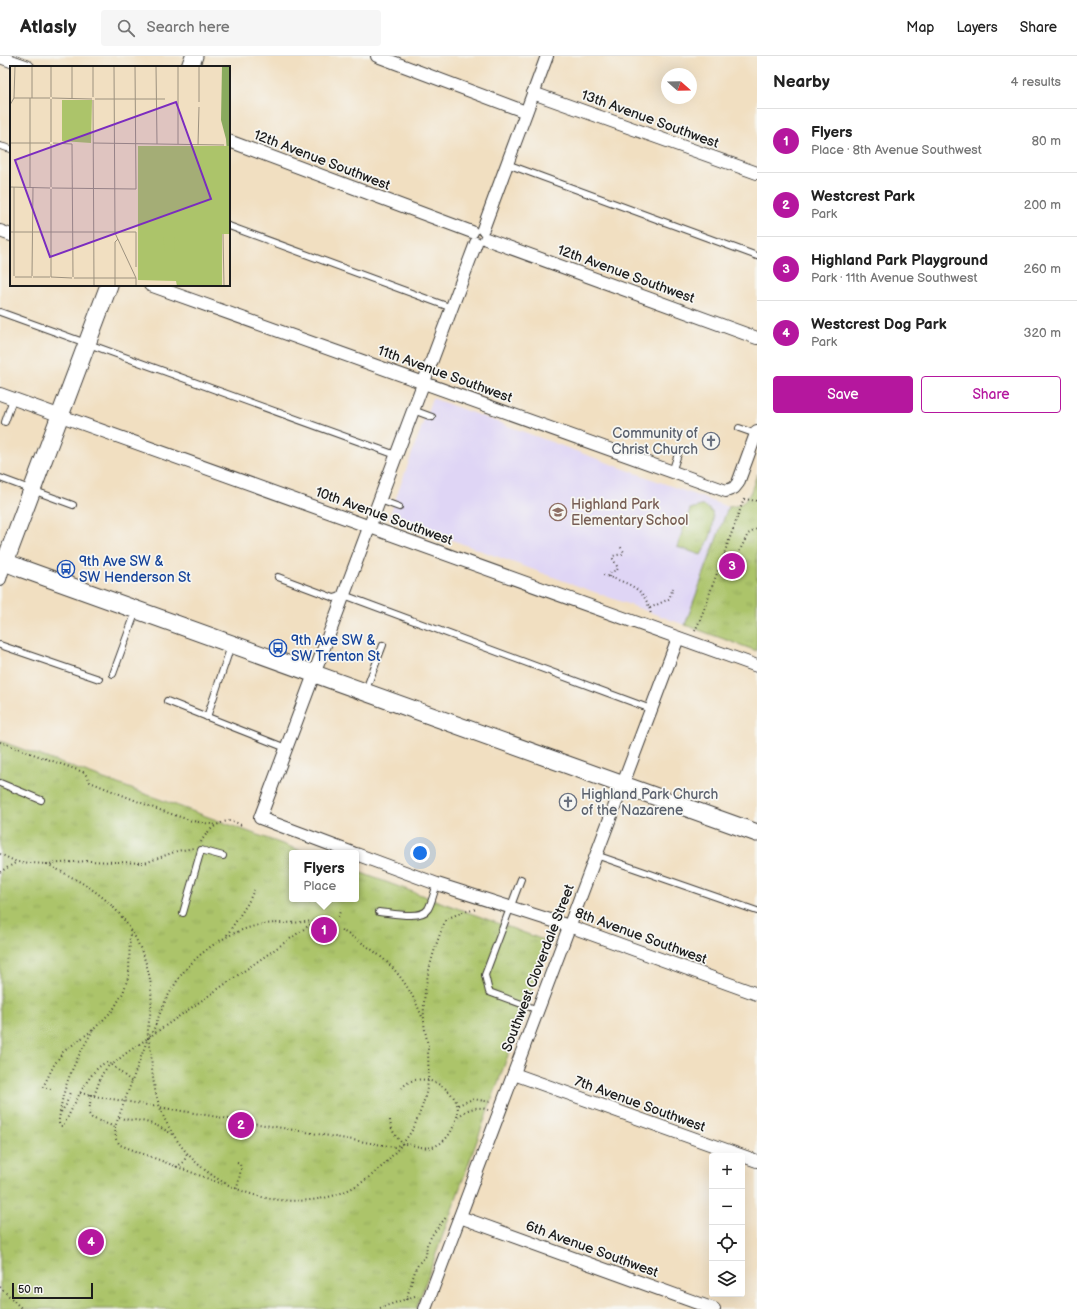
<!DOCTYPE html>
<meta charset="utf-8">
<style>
:root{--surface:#fff;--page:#f6f6f6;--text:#222;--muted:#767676;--line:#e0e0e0;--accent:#b5179e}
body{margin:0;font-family:"Balsamiq Sans",sans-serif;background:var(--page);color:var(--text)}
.controls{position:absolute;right:12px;bottom:12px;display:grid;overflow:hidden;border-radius:4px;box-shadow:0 4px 16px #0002}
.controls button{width:36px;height:36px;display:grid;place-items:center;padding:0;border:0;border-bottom:1px solid var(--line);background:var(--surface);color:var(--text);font:20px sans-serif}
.compass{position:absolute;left:661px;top:12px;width:36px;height:36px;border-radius:50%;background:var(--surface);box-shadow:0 4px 16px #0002;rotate:110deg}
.scale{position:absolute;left:12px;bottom:10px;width:81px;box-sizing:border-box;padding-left:4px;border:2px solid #1c1c1c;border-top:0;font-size:11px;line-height:14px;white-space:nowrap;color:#1c1c1c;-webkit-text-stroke:3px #f6f6f2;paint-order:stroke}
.you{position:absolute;left:420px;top:797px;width:14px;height:14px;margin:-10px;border:3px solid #fff;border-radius:50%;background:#1a73e8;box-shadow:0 0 0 6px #1a73e833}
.badge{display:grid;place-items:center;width:26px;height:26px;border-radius:50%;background:var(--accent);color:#fff;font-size:13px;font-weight:700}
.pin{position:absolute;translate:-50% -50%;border:2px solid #fff;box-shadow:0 1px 4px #0006}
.popup{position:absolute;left:289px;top:794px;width:70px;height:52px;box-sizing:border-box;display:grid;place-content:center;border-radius:4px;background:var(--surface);filter:drop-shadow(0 1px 3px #0005);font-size:13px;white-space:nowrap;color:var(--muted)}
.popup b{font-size:15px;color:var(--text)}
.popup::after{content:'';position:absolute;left:50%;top:100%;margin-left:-8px;border:8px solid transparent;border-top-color:var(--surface)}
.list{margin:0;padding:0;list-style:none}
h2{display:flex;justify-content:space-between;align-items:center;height:52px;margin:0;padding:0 16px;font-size:17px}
h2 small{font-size:13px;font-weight:400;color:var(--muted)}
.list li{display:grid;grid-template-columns:26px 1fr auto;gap:12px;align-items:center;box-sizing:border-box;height:64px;padding:0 16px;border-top:1px solid var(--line)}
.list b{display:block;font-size:15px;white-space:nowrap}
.list p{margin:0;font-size:13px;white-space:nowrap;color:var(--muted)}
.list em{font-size:13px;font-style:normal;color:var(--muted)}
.actions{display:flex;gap:8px;padding:12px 16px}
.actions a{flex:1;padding:9px 0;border:1px solid var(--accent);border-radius:4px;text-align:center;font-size:14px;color:var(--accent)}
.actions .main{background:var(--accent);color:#fff}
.icon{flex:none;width:22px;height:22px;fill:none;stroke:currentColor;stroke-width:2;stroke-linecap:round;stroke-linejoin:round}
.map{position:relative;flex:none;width:757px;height:1253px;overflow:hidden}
header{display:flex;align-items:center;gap:24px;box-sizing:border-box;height:56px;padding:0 20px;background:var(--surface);border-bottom:1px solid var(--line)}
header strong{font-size:19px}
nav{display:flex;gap:22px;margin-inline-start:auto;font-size:14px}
.search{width:280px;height:36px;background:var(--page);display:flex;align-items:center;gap:10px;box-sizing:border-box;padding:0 14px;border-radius:4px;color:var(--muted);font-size:15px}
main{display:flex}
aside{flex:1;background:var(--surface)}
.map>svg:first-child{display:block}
.built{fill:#dfd5f5}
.park{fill:url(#park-tufts);stroke:#647043}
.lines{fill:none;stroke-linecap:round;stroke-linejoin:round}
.lane-casing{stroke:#3c3935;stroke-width:8}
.street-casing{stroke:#3c3935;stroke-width:14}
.secondary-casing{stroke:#3c3935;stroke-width:19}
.path{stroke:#3c3935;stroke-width:2;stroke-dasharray:1 3;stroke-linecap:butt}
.lane{stroke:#fff;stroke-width:6}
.street{stroke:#fff;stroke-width:12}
.secondary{stroke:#fff;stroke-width:17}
.labels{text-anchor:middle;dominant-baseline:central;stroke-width:3.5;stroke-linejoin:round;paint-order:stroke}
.street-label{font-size:14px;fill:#1c1c1c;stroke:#f6f6f2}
.worship-label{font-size:14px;fill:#5b616d;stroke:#f6f6f2;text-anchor:end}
.education-label{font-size:14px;fill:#785e54;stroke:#f6f6f2;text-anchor:start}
.transit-label{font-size:14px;fill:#164399;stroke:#f6f6f2;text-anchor:start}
.inset-road{fill:none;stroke:#9c917f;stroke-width:1}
.view{fill:#7b2cbf;fill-opacity:0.15;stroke:#7b2cbf;stroke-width:2}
.inset-edge{fill:none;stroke:#1c1c1c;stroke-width:2}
</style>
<header>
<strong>Atlasly</strong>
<div class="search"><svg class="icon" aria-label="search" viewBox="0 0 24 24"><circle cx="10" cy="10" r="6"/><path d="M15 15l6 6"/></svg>Search here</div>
<nav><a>Map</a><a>Layers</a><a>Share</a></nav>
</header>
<main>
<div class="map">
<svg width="757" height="1253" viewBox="0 0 757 1253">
<defs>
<pattern id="park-tufts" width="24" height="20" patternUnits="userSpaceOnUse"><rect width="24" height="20" fill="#acc46a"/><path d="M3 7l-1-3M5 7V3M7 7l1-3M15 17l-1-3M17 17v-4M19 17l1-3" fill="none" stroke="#93a85b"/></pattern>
</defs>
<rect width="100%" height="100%" fill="#f6f6f2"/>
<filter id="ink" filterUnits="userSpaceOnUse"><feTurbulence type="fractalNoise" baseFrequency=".025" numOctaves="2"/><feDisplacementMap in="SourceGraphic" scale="8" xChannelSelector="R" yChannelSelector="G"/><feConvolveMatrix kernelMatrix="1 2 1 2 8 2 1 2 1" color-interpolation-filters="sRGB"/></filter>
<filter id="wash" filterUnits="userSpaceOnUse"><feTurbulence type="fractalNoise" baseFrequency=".012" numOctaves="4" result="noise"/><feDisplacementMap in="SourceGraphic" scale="16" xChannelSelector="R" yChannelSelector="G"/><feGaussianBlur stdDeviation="0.9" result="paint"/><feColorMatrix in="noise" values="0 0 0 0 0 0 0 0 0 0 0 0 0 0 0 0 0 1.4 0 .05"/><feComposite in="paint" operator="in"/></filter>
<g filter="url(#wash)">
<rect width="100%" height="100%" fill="#f1dfc1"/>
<polygon class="built" points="432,342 728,451 685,569 389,461"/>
<g class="park">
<path d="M757,418V595L685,569L728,451C749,450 751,435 757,418Z"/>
<path d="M701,450H705L712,456C716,472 709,485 701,499L677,491L690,453Z"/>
<polygon points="0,685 307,797 292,797 292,843 356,843 356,815 549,886 416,1253 0,1253"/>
</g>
</g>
<g filter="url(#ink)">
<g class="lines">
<defs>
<g id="lane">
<polyline points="0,90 11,93"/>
<polyline points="507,108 757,200"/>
<polyline points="229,170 452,252"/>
<polyline points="0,256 396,399"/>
<polyline points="413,354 432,361"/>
<polyline points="5,366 13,343"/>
<polyline points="739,372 756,378"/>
<polyline points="672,416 679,395"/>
<polyline points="0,422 73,449"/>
<polyline points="380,444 399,451"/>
<polyline points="278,521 334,542 344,539 651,653"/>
<polyline points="0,589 99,623"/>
<polyline points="113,618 136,555"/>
<polyline points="365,636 383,589"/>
<polyline points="167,645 286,692"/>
<polyline points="207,661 231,590"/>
<polyline points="0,727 41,744"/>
<polyline points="596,799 757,855"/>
<polyline points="521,823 485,919 489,936 538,954"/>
<path d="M379,856C391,857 421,864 428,853C432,846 434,836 437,828"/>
<polyline points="183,857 201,794 223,800"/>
</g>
<g id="street">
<polyline points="377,0 526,56"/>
<polyline points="0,1 28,11"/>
<polyline points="533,37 757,117"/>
<polyline points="229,85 472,176"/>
<polyline points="483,173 547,0"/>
<polyline points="0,175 11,179"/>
<polyline points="486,183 757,282"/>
<polyline points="150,229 726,435 734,432 738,427 757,375"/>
<polyline points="0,338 757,610"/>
<polyline points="0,523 5,506"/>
<polyline points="353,797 260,762 476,187"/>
<polyline points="356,798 437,828 569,870 757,938"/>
<polyline points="514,1018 757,1105"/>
<polyline points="460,1161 714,1253"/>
<polyline points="425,1253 678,582"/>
</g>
<g id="secondary">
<polyline points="190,11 194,0"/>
<polyline points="5,506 109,229"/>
<polyline points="0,507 5,506 20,512 757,777"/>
</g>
</defs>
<use href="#lane" class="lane-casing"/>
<use href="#street" class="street-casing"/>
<use href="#secondary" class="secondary-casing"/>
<g class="path">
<polyline points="744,443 757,445"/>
<polyline points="724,498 736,502 748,478 757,473"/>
<polyline points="736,518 733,517 737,506 736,502"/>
<path d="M603,519C627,527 646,531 651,559"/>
<polyline points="609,521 611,516 617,514 618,512 613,503 613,500 622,498 624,496 620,490"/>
<polyline points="650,552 669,543 673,532"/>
<polyline points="695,575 700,564 744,443"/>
<polyline points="0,686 83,716 88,721 90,726 154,752 192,765 217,769"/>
<path d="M201,786C206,776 218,765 230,765C234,765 239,768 243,770"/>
<polyline points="0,798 17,806 47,808 88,805 145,807 177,795 194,792"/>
<path d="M47,808C85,828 113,841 135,881C143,897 149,913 151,930C151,937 152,945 151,952C150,962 147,972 148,982L115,1071L92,1062L89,1058L91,1039L94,1040L102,1018L110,1008L112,1009L125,998L148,982L314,866"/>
<polyline points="0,816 17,806"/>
<polyline points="309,847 311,843"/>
<polyline points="338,861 341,853"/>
<path d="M317,864C300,868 282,866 265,868C231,873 196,896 177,925C171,935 165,944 161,955C157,964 155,974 148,982C152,993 151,1002 152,1012C154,1036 160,1058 173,1078C205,1131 272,1156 332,1140C354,1134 375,1119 390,1102C398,1093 408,1082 414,1071C420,1057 427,1040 428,1024C429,1014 428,1002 428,991C427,982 424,973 424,964C422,930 433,894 446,863L463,856L478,853"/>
<path d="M341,874C384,899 404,916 423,963"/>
<polyline points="227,879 248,847 254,834"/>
<path d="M93,974C78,1000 63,1027 60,1058C59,1062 58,1066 60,1070H63C73,1053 89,1011 108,1006L110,1008"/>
<polyline points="112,1009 132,1026"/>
<polyline points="51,1033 43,1031 54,1009 63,996 94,973 113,954 123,937 129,919 130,873"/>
<polyline points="80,1037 91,1039"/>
<path d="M94,1040L394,1091C397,1090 400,1088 403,1088C415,1088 427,1096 439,1088C446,1084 451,1077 454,1069C457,1063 459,1055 457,1048C451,1029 417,1013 402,1032"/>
<polyline points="458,1049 473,1043 491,1046"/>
<polyline points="61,1056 66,1049 70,1036"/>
<path d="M119,1061C128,1065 132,1063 141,1065C153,1067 162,1072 172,1078"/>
<path d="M458,1061C467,1053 476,1049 488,1054"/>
<path d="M390,1064C391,1074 395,1080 402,1087"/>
<polyline points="115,1071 116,1083 120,1089 222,1128"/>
<polyline points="237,1107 240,1108 241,1113 237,1133"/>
<polyline points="176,1111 184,1106 187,1097"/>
<polyline points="0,1231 22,1253"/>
<polyline points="406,1244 416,1212 420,1206 426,1200 427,1189 432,1179 447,1160"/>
<polyline points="380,1252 415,1240 418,1241"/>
</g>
<use href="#lane" class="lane"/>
<use href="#street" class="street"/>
<use href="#secondary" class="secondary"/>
</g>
</g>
<defs>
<symbol id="church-ring" viewBox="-11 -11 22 22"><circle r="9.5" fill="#f6f6f2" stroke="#6b7280" stroke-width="1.5"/><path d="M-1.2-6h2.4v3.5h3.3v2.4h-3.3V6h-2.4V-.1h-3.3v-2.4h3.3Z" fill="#6b7280"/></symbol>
<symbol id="school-ring" viewBox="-11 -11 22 22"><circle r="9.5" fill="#f6f6f2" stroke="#8d6e63" stroke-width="1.5"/><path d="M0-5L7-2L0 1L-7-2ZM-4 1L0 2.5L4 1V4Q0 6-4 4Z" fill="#8d6e63"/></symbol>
<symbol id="bus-ring" viewBox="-11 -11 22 22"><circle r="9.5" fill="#f6f6f2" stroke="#1a4fb4" stroke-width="1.5"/><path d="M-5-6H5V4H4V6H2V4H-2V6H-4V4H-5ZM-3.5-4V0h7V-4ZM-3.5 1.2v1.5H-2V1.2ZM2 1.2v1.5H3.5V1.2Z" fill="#1a4fb4"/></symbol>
</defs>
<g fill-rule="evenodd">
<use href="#church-ring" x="701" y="375" width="20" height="20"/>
<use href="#school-ring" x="548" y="446" width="20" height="20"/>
<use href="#bus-ring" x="56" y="503" width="20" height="20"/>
<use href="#bus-ring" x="268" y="582" width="20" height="20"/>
<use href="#church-ring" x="558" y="736" width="20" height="20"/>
</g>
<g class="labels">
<g class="street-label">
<text transform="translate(650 63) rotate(20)">13th Avenue Southwest</text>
<text transform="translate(322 104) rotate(21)">12th Avenue Southwest</text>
<text transform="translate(626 218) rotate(20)">12th Avenue Southwest</text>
<text transform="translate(445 318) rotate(20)">11th Avenue Southwest</text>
<text transform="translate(384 460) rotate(20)">10th Avenue Southwest</text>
<text transform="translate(641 880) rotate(20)">8th Avenue Southwest</text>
<text transform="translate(538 912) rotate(-69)">Southwest Cloverdale Street</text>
<text transform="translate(640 1048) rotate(20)">7th Avenue Southwest</text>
<text transform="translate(592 1193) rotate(20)">6th Avenue Southwest</text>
</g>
<g class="worship-label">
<text x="698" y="377">Community of<tspan x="698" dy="16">Christ Church</tspan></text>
<text x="581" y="738" text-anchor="start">Highland Park Church<tspan x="581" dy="16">of the Nazarene</tspan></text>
</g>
<g class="education-label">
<text x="571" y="448">Highland Park<tspan x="571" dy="16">Elementary School</tspan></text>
</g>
<g class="transit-label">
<text x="79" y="505">9th Ave SW &amp;<tspan x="79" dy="16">SW Henderson St</tspan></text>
<text x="291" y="584">9th Ave SW &amp;<tspan x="291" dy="16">SW Trenton St</tspan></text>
</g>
</g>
<g transform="translate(10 10)">
<rect width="220" height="220" fill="#f1dfc1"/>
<path d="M212,0H220V131L216,73L211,54Z" fill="#89aa5e"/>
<path d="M52,34H82L81,77L52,75ZM128,80H220V168H212V220H167L166,215L128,214Z" fill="#acc46a"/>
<path d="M153,171H164L165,186H155Z" fill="#acc46a"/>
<path class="inset-road" d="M83,0V31M104,0L105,167L126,212V220M146,0L147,78M168,0V78M189,0V36M41,31V0M4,32L5,0M20,32V121M22,32V0M42,32L82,33M62,32V0M41,33V76M85,33H155M83,34L84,220M0,39L4,32H40M0,77H40M43,77L62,78L63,211M83,77L214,79M41,78V121M188,79L189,41M0,84V99M0,121L40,122M42,122L126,123L125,0M0,166H126V201M213,168L214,220M4,210V121M22,210L23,121M5,211H22M23,211H40M41,211V123M41,211L62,212M64,212H126M105,220V176L108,173"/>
<path class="view" d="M166,36L201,133L40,191L5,94Z"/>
<rect width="220" height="220" class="inset-edge"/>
</g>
</svg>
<div class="controls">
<button>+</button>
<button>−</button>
<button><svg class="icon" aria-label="locate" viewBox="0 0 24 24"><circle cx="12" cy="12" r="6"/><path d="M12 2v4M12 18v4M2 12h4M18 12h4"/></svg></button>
<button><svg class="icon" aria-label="layers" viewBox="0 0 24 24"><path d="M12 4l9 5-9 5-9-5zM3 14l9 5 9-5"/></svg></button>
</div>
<svg class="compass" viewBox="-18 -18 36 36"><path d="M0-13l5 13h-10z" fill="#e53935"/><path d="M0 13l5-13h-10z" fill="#767676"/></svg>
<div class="scale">50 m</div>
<div class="you"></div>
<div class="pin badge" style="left:324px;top:874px">1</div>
<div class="popup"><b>Flyers</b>Place</div>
<div class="pin badge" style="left:241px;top:1069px">2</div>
<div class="pin badge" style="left:732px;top:510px">3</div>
<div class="pin badge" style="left:91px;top:1186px">4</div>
</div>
<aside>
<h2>Nearby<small>4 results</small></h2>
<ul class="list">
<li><span class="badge">1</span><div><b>Flyers</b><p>Place · 8th Avenue Southwest</p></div><em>80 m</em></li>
<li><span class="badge">2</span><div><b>Westcrest Park</b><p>Park</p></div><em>200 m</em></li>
<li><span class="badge">3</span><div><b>Highland Park Playground</b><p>Park · 11th Avenue Southwest</p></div><em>260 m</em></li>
<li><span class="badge">4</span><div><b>Westcrest Dog Park</b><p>Park</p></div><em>320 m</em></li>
</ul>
<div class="actions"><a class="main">Save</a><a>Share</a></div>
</aside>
</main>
